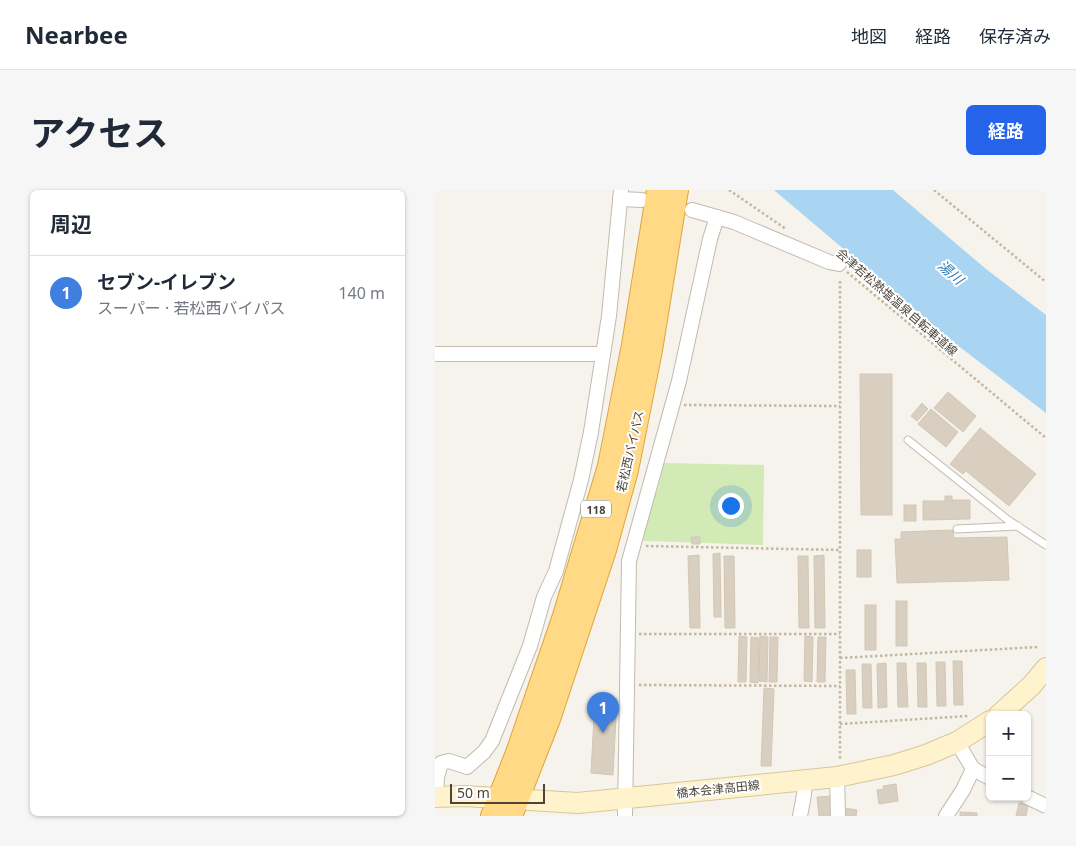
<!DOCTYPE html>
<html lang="ja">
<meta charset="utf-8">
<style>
:root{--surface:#fff;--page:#f6f6f7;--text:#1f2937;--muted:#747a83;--line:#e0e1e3;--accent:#2563eb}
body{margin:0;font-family:"Noto Sans","Noto Sans JP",sans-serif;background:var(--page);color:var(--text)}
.controls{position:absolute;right:15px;bottom:15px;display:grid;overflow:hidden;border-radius:8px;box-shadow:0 1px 4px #0004}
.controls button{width:45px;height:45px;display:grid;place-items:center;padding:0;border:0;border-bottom:1px solid var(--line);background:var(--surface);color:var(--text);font:25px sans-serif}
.scale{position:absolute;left:15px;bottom:12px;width:95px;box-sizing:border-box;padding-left:5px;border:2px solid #4b4439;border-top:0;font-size:14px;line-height:18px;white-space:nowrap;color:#4b4439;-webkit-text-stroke:4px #fff;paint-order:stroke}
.you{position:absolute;left:295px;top:315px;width:18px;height:18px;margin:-12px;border:4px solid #fff;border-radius:50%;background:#1a73e8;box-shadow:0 0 0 8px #1a73e833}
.badge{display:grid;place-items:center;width:32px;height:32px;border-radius:50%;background:var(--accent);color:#fff;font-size:16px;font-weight:700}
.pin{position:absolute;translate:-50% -41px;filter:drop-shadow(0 1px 2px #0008)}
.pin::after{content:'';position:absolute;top:26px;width:18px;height:15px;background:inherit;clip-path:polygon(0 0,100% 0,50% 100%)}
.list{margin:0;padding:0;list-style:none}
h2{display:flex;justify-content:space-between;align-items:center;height:65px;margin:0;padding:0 20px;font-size:21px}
h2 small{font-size:16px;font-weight:400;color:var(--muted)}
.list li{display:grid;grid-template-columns:32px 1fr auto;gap:15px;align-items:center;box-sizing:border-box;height:75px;padding:0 20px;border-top:1px solid var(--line)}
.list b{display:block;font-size:19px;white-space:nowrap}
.list p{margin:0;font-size:16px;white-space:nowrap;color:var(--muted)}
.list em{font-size:16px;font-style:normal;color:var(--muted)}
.map{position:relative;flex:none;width:611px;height:626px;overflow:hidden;border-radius:8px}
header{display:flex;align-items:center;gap:30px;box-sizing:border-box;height:70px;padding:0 25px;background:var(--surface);border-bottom:1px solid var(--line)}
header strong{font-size:24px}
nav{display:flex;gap:28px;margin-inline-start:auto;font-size:18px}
.intro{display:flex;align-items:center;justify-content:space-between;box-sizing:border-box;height:120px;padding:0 30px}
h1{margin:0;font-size:35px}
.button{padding:12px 22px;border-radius:8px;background:var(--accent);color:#fff;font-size:18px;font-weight:700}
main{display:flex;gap:30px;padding:0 30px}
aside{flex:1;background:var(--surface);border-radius:8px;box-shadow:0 1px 4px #0004}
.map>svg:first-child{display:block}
.green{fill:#d2eab5}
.water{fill:#a9d4f2}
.building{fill:#d8cfc1;stroke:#d3c7b4}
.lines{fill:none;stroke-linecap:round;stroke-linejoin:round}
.service-casing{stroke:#c2bbae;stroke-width:9}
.minor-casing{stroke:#c2bbae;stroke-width:16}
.secondary-casing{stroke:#d6c79b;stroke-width:22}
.trunk-casing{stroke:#e0a43c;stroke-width:24}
.path{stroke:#c4b79f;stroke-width:2.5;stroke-dasharray:2.5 2.5;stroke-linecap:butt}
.service{stroke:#fff;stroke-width:7}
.minor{stroke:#fff;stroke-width:14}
.secondary{stroke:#fff3cd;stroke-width:20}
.trunk{stroke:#ffd985;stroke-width:22}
.labels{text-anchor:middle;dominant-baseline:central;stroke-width:4;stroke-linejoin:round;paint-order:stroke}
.shield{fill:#fff;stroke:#817c74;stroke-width:1}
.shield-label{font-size:11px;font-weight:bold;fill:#4b4439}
.street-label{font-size:12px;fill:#4b4439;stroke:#fff}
.water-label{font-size:14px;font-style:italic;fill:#2e7ab2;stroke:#fff}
</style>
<header>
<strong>Nearbee</strong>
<nav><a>地図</a><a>経路</a><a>保存済み</a></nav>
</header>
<div class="intro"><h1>アクセス</h1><a class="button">経路</a></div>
<main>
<aside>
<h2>周辺<small></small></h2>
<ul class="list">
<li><span class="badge" style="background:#3f7fe0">1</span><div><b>セブン-イレブン</b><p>スーパー · 若松西バイパス</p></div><em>140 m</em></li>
</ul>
</aside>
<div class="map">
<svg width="611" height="626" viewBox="0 0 611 626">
<rect width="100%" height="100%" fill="#f6f3ec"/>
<polygon class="green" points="229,273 329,275 328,355 210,351 204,348 223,298"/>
<polygon class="water" points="339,0 458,0 551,79 611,125 611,223 517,151"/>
<g class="building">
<polygon points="425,184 457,184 457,325 426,325"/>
<polygon points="513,202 541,226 528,242 499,218"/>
<polygon points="487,213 493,219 482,231 476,226"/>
<polygon points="496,219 523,242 511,257 483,234"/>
<polygon points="545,238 601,284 574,316 531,281 528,284 515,274"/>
<polygon points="510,306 517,306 517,310 535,310 535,329 488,330 488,311 510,311"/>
<rect x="469" y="315" width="12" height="16"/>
<polygon points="518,340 519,348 572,347 574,390 462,393 460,349 466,349 466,342"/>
<polygon points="256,347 265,347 265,354 257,354"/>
<rect x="422" y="360" width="14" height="27"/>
<polygon points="285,363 286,427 279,427 278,364"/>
<polygon points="264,365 265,438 255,438 253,366"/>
<polygon points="389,365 390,438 380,438 379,366"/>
<polygon points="289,366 299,366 300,438 290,438"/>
<polygon points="363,366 373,366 374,438 364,438"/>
<rect x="461" y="411" width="11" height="45"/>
<rect x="430" y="415" width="11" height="45"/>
<polygon points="304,446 312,447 311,492 303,492"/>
<polygon points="325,446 333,447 332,492 324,491"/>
<polygon points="370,446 378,447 377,492 369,491"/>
<polygon points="316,447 324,448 323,493 315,492"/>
<polygon points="335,447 343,447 342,492 334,492"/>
<polygon points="383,447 391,447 390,492 382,492"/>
<polygon points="518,471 527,471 528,515 519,515"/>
<polygon points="501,472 510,472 511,516 502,516"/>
<polygon points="451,473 452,517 443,518 442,474"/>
<polygon points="462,473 471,473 473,517 463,517"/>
<polygon points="482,473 491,473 492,517 483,517"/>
<polygon points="427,474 436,474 437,518 428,518"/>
<polygon points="411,480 420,480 421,524 412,524"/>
<polygon points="329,498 339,499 336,576 326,576"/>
<polygon points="160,508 182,509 178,585 156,583"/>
<polygon points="461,594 463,611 444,614 442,600 449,599 448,596"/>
<polygon points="398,606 400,626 384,626 382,607"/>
<polygon points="584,613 593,615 591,626 581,626"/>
<polygon points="409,618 422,620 421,626 408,626"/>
<polygon points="525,622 542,623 542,626 525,626"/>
</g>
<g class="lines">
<defs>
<g id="service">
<polyline points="473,250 573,330 611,355"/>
<polyline points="522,339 583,336"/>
</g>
<g id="minor">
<polyline points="185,9 207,10"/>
<polyline points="257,20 299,32 394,72 404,74"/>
<polyline points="0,164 168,164"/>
<polyline points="522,552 538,579 555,588"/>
<polyline points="402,587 403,626"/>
<polyline points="1,607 2,587 6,573 14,571 32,577 49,562 57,551 95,456 109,407 121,381 146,290 156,242 174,126 186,0"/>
<polyline points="592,607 611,616"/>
<polyline points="190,626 194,371 244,191 275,49 282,27"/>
<polyline points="365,626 369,605 370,590"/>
<polyline points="511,626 528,600 538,579"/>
</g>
<g id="secondary">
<polyline points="564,525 597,495 611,478"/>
<polyline points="0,607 29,606 143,613 402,587 459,575 491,565 522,552 555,531"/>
</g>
<g id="trunk">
<polyline points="57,626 82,563 129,426 174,276 198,155 223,0"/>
<polyline points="76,626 114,529 170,360 192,280 216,160 242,0"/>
</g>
</defs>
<use href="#service" class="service-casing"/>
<use href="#minor" class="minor-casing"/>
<use href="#secondary" class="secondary-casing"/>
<use href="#trunk" class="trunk-casing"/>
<g class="path">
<polyline points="294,0 351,39"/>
<polyline points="499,0 611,92"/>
<polyline points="412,82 611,248"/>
<polyline points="405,91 405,570"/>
<polyline points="249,215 405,216"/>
<polyline points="211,356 405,360"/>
<polyline points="204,444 405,444"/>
<polyline points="405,468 603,457"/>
<polyline points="204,495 405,496"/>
<polyline points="405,534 533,526"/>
</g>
<use href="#service" class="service"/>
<use href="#minor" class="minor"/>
<use href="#secondary" class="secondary"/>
<use href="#trunk" class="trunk"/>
</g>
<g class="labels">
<rect class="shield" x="146" y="310.5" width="30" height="17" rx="4"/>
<g class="shield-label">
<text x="161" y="319">118</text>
</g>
<g class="street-label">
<text transform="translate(462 112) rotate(41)">会津若松熱塩温泉自転車道線</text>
<text transform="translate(195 261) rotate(-77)">若松西バイパス</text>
<text transform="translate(283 599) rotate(-6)">橋本会津高田線</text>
</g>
<g class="water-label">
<text transform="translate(516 82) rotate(41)">湯川</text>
</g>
</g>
</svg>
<div class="controls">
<button>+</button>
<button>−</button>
</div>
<div class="scale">50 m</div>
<div class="you"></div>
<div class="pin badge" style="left:168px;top:543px;background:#3f7fe0">1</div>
</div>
</main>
